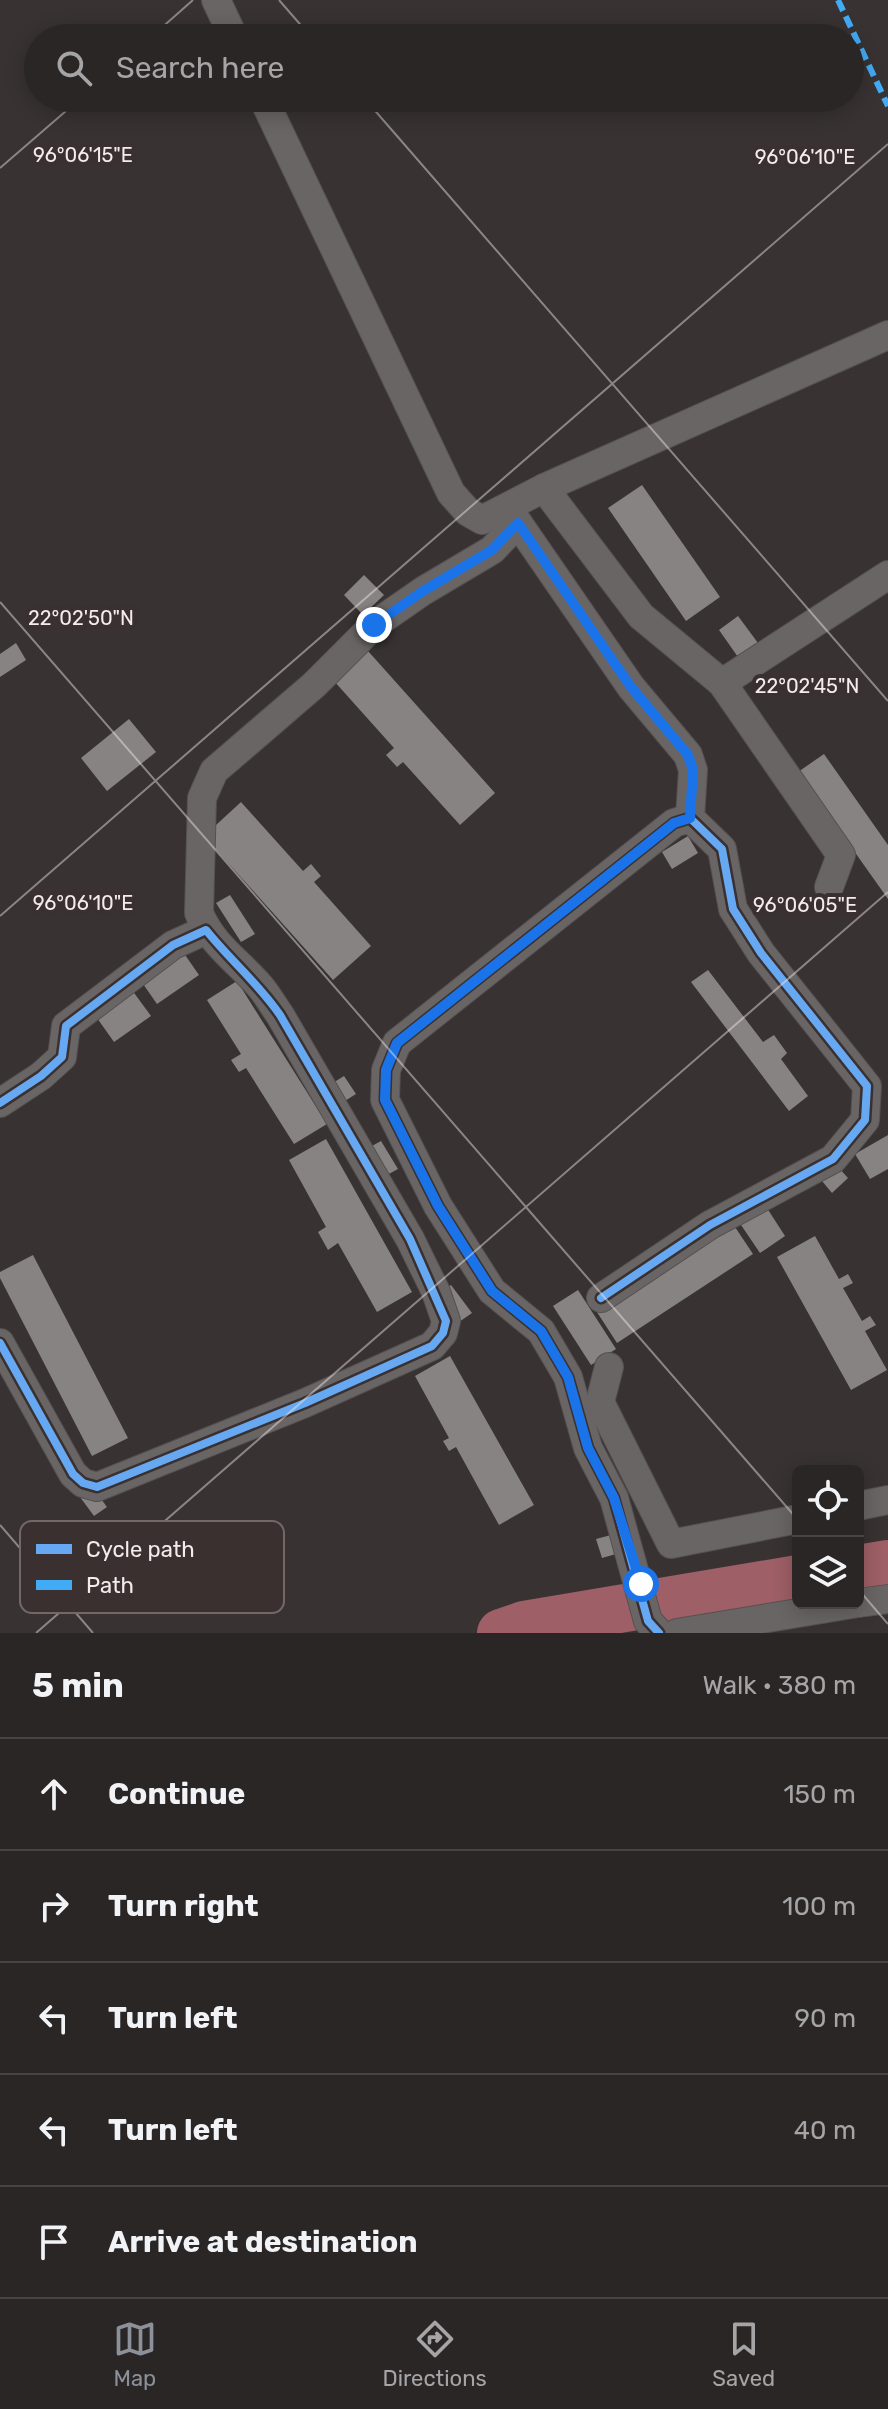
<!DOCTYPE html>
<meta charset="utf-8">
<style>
:root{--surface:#2a2626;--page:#363232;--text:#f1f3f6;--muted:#a5a5a7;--line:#464343;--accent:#8c9099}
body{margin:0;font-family:Rubik,sans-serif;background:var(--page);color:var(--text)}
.controls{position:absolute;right:24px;bottom:24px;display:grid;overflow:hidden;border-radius:12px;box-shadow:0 4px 20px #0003}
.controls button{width:72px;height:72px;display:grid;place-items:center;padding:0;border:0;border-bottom:2px solid var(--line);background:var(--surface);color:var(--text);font:40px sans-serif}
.stop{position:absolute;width:24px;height:24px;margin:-18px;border:6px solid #1a73e8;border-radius:50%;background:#fff}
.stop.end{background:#1a73e8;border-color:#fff;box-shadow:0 2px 8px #0008}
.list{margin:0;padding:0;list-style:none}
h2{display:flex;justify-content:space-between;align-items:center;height:104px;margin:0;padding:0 32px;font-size:34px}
h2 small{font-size:26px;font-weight:400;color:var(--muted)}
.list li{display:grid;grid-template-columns:52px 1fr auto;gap:24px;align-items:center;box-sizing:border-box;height:112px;padding:0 32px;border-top:2px solid var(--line)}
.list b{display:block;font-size:30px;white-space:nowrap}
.list em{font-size:26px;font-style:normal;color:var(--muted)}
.icon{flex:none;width:44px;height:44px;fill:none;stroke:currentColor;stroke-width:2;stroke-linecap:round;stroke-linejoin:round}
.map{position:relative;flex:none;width:888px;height:1633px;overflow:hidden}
.search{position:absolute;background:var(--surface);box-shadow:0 4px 20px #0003;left:24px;right:24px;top:24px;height:88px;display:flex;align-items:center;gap:20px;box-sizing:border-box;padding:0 28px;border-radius:44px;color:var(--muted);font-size:30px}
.sheet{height:664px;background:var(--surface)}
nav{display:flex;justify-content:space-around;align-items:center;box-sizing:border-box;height:112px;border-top:2px solid var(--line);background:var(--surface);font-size:22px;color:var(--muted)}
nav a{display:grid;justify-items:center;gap:4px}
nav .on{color:var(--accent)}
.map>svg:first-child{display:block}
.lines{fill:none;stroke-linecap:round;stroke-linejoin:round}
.river{stroke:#9e5f66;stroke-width:48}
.building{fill:#888383}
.minor-casing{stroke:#565151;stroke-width:30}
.minor{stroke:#696565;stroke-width:28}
.quiet{stroke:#42abf6;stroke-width:6;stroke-dasharray:12 6;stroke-linecap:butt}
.cycleway-casing{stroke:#3a3030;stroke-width:13}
.cycleway{stroke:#66a8f1;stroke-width:8}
.route{stroke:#1a73e8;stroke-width:10}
.ticks{fill:none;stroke:#f3ecec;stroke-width:2;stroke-opacity:0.45}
.key{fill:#3a3030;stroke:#726868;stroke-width:2}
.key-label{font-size:22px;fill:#f3ecec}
.ticks-label{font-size:20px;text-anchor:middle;fill:#f3ecec;stroke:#3a3030;stroke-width:8;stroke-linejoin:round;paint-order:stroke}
</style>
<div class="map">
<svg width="888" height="1633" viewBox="0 0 888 1633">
<rect width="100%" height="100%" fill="#383232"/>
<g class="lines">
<g class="river">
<polyline points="858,1569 888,1564"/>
<polyline points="501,1633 524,1625 798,1579"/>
</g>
</g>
<g class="building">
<polygon points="642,485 720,597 686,621 608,508"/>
<polygon points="364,575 384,595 363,615 344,595"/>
<polygon points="738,616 758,643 738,657 719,630"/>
<polygon points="16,643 26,660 0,677 0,654"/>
<polygon points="368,651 495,793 460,825 403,762 397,767 386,755 394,748 334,681"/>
<polygon points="129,719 156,752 107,791 81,758"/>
<polygon points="824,754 888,845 888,899 798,772"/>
<polygon points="241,802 303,871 311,864 321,876 314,882 371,946 333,980 204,836"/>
<polygon points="688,836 698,853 672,869 662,852"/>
<polygon points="230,895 255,934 241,942 216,903"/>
<polygon points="183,952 199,975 157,1004 141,981"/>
<polygon points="708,970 763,1042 774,1035 787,1053 781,1059 808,1096 789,1111 691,982"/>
<polygon points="237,981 327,1124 294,1144 246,1068 239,1072 231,1060 241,1054 207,1000"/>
<polygon points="129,986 151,1016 114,1042 92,1011"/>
<polygon points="344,1076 356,1094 340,1104 328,1086"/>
<polygon points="888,1135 888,1169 870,1179 855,1154"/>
<polygon points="326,1139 412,1292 377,1312 338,1243 328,1250 318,1232 326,1227 289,1160"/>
<polygon points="381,1141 398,1169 387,1175 370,1147"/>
<polygon points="838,1167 848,1178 832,1193 822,1181"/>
<polygon points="763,1202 785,1236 760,1253 737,1219"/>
<polygon points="729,1218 753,1254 617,1343 593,1306"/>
<polygon points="815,1236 839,1279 848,1274 853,1283 843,1288 862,1321 870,1316 876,1325 865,1331 887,1370 851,1390 777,1257"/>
<polygon points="33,1255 128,1438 92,1456 0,1278 0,1272"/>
<polygon points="451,1285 472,1313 459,1322 439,1294"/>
<polygon points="578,1290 616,1349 591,1365 553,1306"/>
<polygon points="450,1356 534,1505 499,1525 456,1447 449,1451 443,1441 449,1438 415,1376"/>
<polygon points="93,1488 107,1507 94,1516 80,1497"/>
<polygon points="611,1535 616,1554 602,1558 596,1539"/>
</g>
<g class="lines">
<defs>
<g id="minor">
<polyline points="216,0 234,38"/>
<polyline points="263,98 451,493 468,512 482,520 544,488 888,335"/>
<polyline points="544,488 641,616 722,683 841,855 829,887"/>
<polyline points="509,510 631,687 688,755 693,770 690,818"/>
<polyline points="722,683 888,575"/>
<polyline points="0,1103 41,1076 62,1057 66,1026 173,945 206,930"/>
<polyline points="601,1298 710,1225 833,1159 865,1120 867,1086 761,953 733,909 722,849 690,818 674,823 397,1043 386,1070 385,1100 438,1206 492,1291 541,1331 568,1377 588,1448 614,1498 648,1621 659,1633"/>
<path d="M0,1343L73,1474L83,1483L97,1487L305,1403L432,1346L443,1333L446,1321L436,1292L410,1239L280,1015C272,1004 266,992 257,983C235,959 212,944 199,913L202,798L214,771L314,685L374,625L423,591L492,550L518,523"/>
<polyline points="609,1367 600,1402 671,1544 798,1519"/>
<polyline points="858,1506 888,1500"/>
<polyline points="858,1603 888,1599"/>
<polyline points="677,1633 858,1603"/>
</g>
</defs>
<use href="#minor" class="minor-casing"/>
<use href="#minor" class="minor"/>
<polyline class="quiet" points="838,0 888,106"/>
<defs>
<g id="cycleway">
<path d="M0,1103L41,1076L62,1057L66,1026L173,945L206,930C230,960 258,983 280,1015L410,1239L446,1321L443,1333L432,1346L305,1403L97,1487L83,1483L73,1474L0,1343"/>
<polyline points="601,1298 710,1225 833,1159 865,1120 867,1086 761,953 733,909 722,849 690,818 674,823 397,1043 386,1070 385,1100 438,1206 492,1291 541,1331 568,1377 588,1448 614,1498 648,1621 659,1633"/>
</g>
</defs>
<use href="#cycleway" class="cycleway-casing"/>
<use href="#cycleway" class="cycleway"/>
</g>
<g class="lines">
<polyline class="route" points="374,625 423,591 492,550 518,523 631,687 688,755 693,770 690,818 674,823 397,1043 386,1070 385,1100 438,1206 492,1291 541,1331 568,1377 588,1448 614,1498 641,1584"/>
</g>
<path class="ticks" d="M279,0L312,38M150,38L193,0M364,98L888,701M0,168L81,98M0,602L798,1520M0,916L888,144M0,1525L93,1633M858,1589L888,1624M36,1633L888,892"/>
<rect x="20" y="1521" width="264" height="92" rx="12" class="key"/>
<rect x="36" y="1544" width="36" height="10" fill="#66a8f1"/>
<rect x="36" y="1580" width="36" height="10" fill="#42abf6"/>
<g class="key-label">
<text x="86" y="1557">Cycle path</text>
<text x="86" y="1593">Path</text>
</g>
<g class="ticks-label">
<text x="83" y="162">96°06'15"E</text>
<text x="805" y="164">96°06'10"E</text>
<text x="81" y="625">22°02'50"N</text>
<text x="807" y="693">22°02'45"N</text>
<text x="83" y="910">96°06'10"E</text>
<text x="805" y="912">96°06'05"E</text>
</g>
</svg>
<div class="controls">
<button><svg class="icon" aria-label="locate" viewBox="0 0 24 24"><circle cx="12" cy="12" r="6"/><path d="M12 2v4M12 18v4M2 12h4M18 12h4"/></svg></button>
<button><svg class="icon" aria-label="layers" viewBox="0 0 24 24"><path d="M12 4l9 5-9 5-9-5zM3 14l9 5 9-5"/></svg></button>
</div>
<div class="stop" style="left:641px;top:1584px"></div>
<div class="stop end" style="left:374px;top:625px"></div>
<div class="search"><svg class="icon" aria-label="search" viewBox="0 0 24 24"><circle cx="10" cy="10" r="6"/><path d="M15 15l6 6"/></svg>Search here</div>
</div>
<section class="sheet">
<h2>5 min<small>Walk · 380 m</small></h2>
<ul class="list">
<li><svg class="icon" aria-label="ahead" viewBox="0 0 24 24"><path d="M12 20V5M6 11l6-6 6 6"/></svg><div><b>Continue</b></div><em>150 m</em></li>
<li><svg class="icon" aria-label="right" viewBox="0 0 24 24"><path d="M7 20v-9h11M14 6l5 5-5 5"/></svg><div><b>Turn right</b></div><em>100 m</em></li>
<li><svg class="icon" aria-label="left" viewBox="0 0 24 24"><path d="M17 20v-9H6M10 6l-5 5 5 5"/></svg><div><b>Turn left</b></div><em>90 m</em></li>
<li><svg class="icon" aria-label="left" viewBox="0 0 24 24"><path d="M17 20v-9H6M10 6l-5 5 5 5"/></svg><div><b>Turn left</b></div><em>40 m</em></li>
<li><svg class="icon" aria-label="arrive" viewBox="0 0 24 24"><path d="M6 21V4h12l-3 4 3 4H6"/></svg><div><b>Arrive at destination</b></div></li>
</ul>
</section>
<nav>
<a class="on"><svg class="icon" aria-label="map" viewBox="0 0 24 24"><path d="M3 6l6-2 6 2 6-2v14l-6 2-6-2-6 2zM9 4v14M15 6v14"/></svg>Map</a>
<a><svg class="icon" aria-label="directions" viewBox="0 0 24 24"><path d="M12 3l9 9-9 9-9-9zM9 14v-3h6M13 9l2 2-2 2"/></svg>Directions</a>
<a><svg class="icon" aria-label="saved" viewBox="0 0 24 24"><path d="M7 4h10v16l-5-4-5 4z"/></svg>Saved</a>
</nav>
